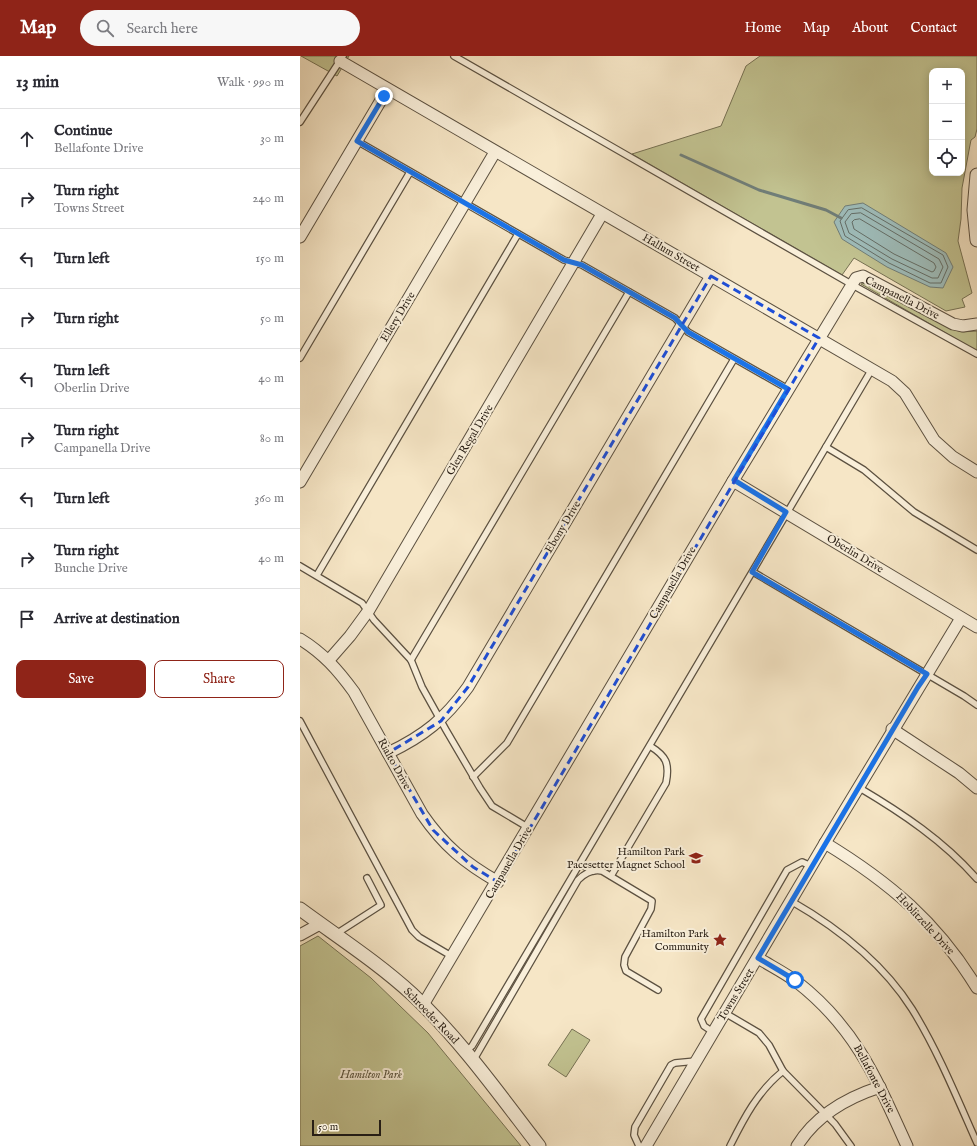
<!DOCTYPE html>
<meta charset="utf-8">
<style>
:root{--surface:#fff;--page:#f7f7f7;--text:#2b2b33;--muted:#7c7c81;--line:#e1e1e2;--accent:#8f2418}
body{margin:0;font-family:"IM FELL English",serif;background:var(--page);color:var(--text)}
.controls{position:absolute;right:12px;top:12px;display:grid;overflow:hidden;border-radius:8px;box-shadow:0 2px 10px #0003}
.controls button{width:36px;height:36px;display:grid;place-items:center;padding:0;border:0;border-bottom:1px solid var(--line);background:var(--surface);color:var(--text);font:20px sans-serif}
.scale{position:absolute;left:12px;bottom:10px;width:69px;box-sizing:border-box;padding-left:4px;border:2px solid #291f15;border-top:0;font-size:11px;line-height:14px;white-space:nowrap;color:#291f15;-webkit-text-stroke:3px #f9efda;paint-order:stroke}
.stop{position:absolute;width:12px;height:12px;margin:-9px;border:3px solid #1a73e8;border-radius:50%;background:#fff}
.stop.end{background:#1a73e8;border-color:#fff;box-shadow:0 1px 4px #0008}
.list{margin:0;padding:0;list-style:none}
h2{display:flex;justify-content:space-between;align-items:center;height:52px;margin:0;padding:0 16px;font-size:17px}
h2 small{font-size:13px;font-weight:400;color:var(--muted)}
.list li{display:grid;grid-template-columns:26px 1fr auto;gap:12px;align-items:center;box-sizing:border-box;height:60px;padding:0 16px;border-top:1px solid var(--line)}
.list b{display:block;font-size:15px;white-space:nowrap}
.list p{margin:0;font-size:13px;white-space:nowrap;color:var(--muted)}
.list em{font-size:13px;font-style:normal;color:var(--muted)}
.actions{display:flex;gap:8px;padding:12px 16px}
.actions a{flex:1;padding:9px 0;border:1px solid var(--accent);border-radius:8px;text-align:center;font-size:14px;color:var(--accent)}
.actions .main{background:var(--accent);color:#fff}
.icon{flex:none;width:22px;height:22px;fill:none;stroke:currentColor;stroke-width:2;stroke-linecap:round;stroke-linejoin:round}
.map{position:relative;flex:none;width:677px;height:1090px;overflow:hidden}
header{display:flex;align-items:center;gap:24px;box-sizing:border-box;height:56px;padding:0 20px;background:var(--accent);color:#fff}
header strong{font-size:19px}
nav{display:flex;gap:22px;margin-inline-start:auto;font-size:14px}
.search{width:280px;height:36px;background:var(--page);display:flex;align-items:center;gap:10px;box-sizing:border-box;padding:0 14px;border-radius:22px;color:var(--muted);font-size:15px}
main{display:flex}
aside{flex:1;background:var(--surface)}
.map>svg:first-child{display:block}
.green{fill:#c2c391;stroke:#767153;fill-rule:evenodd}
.water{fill:#9fbebc;stroke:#707e79}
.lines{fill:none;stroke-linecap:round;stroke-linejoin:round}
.shore{stroke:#646e68;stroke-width:1}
.stream{stroke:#707e79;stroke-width:3}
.service-casing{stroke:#5c5141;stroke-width:8}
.minor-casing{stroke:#5c5141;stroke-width:13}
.tertiary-casing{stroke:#5c5141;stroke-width:15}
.service{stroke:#f9efda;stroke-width:5.5}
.minor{stroke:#f9efda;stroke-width:11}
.tertiary{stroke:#f9efda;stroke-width:13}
.route{stroke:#1a73e8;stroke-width:5}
.marked{fill:none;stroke:#1d4ed8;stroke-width:3;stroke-dasharray:8 5;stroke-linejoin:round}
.labels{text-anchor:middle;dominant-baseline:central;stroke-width:4;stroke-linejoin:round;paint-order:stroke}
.street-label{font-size:11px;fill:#291f15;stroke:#f9efda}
.poi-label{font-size:11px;fill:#291f15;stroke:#f9efda;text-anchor:end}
.park-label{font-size:11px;font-style:italic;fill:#57503a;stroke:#f9efda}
</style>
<header>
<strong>Map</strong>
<div class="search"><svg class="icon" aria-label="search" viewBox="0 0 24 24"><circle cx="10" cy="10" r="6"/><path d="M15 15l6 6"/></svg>Search here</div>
<nav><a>Home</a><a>Map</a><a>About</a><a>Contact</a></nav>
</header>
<main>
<aside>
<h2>13 min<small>Walk · 990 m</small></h2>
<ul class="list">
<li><svg class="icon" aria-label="ahead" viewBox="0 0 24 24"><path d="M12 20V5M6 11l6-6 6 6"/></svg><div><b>Continue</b><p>Bellafonte Drive</p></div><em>30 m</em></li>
<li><svg class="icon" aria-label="right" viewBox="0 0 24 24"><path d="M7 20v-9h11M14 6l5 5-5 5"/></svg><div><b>Turn right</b><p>Towns Street</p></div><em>240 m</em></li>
<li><svg class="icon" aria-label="left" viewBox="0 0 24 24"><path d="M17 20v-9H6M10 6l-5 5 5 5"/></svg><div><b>Turn left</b></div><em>150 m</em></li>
<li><svg class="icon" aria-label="right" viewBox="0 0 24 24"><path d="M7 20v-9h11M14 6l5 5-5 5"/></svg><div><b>Turn right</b></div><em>50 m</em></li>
<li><svg class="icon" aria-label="left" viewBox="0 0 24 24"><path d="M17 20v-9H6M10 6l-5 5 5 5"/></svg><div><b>Turn left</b><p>Oberlin Drive</p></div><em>40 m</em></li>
<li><svg class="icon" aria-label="right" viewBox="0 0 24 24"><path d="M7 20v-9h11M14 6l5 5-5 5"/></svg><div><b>Turn right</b><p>Campanella Drive</p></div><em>80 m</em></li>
<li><svg class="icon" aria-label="left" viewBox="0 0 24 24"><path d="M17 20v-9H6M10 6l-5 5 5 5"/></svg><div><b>Turn left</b></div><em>360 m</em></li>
<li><svg class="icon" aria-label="right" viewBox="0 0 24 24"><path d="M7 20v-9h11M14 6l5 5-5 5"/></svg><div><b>Turn right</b><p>Bunche Drive</p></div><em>40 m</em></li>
<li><svg class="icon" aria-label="arrive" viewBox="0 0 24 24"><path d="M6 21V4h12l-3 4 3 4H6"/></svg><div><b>Arrive at destination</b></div></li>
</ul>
<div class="actions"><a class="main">Save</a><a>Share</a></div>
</aside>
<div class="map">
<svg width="677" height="1090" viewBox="0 0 677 1090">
<rect width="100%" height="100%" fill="#f6e6c6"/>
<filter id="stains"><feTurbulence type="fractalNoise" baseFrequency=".005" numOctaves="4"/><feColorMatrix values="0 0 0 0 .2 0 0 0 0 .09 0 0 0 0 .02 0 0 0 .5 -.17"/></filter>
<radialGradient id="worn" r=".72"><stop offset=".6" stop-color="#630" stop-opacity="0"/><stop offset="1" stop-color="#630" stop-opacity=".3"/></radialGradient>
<g class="green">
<polygon points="1,0 49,0 37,20"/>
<path d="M460,0H677V73L675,81L671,84L670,89L662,132L661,163L658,185L672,237L662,243L665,251L646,255L554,202L542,219L332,98L421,70L446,10ZM632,15H662V117H632Z"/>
<polygon points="568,227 653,273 661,276 677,275 677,295 561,228"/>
<polygon points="18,880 71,922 128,977 221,1090 0,1090 0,890"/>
<polygon points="272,973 290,984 266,1021 248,1009"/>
</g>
<polygon class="water" points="563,147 646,197 653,211 643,232 630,231 587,211 542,183 534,166 545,150"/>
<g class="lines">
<g class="shore">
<polygon points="562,152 643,199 648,211 641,227 630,227 589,207 545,180 540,165 548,154"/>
<polygon points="561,157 639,203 643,211 638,222 632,222 592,203 549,177 545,166 551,158"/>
<polygon points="560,163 634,207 636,211 634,215 632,216 594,198 554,173 552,166 554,164"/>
</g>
<polyline class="stream" points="381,99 459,134 526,154 541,162"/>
<defs>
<g id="service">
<polyline points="154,0 558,232 677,298"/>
<polyline points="0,66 43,0"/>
<polyline points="57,85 264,204 282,209 375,262 388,276 488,333"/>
<polyline points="0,302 110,116"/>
<polyline points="526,391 564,414 614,456 677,494"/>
<polyline points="0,510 62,547 74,564 111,604 122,631 146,674 180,732 192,750 229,772"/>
<polyline points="453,516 664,640 677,649"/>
<polyline points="17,519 218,178"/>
<polyline points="111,604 329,236"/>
<polyline points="0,665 112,874 119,881 153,901"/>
<polyline points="173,721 207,687 434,303"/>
<path d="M558,731C602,757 644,785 677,823"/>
<polyline points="280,808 293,815"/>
<path d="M311,820L366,727C370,707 366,700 350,690"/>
<path d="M491,845C538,872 583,907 612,953C638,995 657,1042 677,1087"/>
<polyline points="36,878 81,849 67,822"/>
<polyline points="425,957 459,977 469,989 483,1015 535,1068 551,1090"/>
<polyline points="413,976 404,970 401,963 487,814 502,806 511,810"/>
<polyline points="165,996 172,990 572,313"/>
<path d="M173,1005L278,824C285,817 292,813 302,815L352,845L351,853L325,901L324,909L326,915L358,934"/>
<polyline points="339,1090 334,1079 335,1071 371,1009 375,1007 396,1005"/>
<path d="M430,1090C444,1062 458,1035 483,1015"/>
</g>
<g id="minor">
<polyline points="40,5 592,325 605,337 634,384 653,401 677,416"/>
<polyline points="0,181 87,34"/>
<polyline points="433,425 677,571"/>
<polyline points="0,426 195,96"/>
<path d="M0,583C23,597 38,614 54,636L122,758C144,790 165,807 198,826"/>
<polyline points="29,604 50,580 69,554 302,158"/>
<polyline points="592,673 659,717 677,732"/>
<path d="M88,697C124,680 145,663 168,631L411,220"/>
<path d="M525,787C589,826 637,866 677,932"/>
<polyline points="0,879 20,868"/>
<path d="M458,902C471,910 485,917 497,926C556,972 577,1024 607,1090"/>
<polyline points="123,949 433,425 556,222 563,220 653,268 663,270 677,268"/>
<polyline points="346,1090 525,787 661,562"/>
<path d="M497,1090C516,1059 546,1042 580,1031"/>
</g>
<g id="tertiary">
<polyline points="677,119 674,154 677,184"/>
<path d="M0,853C38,881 77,906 112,938C160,983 199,1038 239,1090"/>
</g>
</defs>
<use href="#service" class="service-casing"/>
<use href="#minor" class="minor-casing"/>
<use href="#tertiary" class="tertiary-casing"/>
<use href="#service" class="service"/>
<use href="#minor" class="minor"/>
<use href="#tertiary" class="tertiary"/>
</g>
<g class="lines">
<polyline class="route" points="84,40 57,85 264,204 282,209 375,262 388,276 488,333 434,424 486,456 452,516 627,618 618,631 458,902 495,924"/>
</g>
<path class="marked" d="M411,220L519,282L198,826L173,811L133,774L88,697L141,665L168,631Z"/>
<defs>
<symbol id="school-bare" viewBox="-9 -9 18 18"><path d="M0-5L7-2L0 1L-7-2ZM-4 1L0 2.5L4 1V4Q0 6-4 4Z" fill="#8f2418" stroke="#f9efda" stroke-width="2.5" paint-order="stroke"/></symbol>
<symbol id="sight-bare" viewBox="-9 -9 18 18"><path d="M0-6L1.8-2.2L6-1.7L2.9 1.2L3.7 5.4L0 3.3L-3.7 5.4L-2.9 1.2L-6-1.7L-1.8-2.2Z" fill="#8f2418" stroke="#f9efda" stroke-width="2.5" paint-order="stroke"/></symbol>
</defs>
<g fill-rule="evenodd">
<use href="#school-bare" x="386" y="792" width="20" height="20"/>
<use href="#sight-bare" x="410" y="874" width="20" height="20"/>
</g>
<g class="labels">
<g class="street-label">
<text transform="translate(371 197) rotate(30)">Hallum Street</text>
<text transform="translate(602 242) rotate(27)">Campanella Drive</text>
<text transform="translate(98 261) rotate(-59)">Ellery Drive</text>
<text transform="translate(170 384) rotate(-59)">Glen Regal Drive</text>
<text transform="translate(263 471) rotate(-59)">Ebony Drive</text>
<text transform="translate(555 498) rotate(31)">Oberlin Drive</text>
<text transform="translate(373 527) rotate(-60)">Campanella Drive</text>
<text transform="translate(94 708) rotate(61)">Rialto Drive</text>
<text transform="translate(209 807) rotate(-60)">Campanella Drive</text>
<text transform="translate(625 868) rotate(47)">Hoblitzelle Drive</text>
<text transform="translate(436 939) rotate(-59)">Towns Street</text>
<text transform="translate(131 960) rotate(46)">Schroeder Road</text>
<text transform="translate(574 1023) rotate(62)">Bellafonte Drive</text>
</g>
<g class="poi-label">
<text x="385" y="796">Hamilton Park<tspan x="385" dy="13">Pacesetter Magnet School</tspan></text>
<text x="409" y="878">Hamilton Park<tspan x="409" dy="13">Community</tspan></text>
</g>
<g class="park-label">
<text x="71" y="1019">Hamilton Park</text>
</g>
</g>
<rect width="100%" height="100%" filter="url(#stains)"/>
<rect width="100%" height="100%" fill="url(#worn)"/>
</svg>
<div class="controls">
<button>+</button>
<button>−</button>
<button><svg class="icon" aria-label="locate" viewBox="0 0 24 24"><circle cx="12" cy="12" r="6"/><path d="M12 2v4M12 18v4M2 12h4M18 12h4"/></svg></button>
</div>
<div class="scale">50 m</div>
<div class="stop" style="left:495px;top:924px"></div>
<div class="stop end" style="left:84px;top:40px"></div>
</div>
</main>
